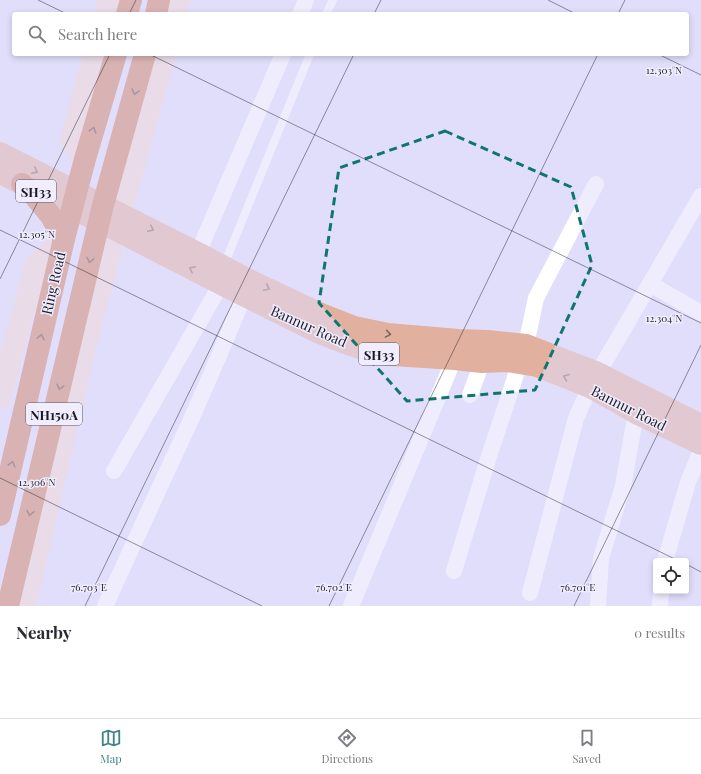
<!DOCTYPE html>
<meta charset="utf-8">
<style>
:root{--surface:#fff;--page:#f2f2f3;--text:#2b2b33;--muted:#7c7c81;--line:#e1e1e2;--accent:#3e8582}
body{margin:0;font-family:"Playfair Display",serif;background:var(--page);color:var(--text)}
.controls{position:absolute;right:12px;bottom:12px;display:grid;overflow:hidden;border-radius:4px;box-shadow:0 2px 6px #0003}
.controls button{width:36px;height:36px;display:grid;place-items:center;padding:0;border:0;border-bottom:1px solid var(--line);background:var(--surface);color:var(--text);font:20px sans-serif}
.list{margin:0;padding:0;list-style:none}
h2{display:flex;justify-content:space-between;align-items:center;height:52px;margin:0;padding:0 16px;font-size:17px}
h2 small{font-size:13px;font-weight:400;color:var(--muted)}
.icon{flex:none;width:22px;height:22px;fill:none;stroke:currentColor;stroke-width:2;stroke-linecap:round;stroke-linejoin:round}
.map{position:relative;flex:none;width:701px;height:606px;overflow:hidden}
.search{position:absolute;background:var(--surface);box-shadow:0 2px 6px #0003;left:12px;right:12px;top:12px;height:44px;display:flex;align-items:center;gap:10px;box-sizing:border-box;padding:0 14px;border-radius:4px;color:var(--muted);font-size:15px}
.sheet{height:112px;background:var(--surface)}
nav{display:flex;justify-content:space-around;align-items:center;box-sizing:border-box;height:56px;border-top:1px solid var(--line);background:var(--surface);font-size:11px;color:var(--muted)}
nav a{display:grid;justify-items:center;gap:2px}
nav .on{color:var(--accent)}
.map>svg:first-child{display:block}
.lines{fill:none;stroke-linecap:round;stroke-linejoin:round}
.lane{stroke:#fff;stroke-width:8}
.street{stroke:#fff;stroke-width:16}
.secondary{stroke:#f1d8cf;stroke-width:22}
.primary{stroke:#e2b09e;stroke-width:22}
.highway{stroke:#cf7c5e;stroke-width:22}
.oneway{stroke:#64413b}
.oneway2{stroke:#7f6561}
.marked{fill:none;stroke:#0f766e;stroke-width:3;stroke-dasharray:8 5;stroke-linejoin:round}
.ticks{fill:none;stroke:#1c1a24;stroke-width:1;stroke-opacity:0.45}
.labels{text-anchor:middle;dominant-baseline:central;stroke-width:3;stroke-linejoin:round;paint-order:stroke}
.shield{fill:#efedfe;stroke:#5b5965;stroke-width:1}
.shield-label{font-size:13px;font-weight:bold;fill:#1c1a24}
.street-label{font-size:14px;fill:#1c1a24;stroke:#efedfe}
.ticks-label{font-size:10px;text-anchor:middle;fill:#1c1a24;stroke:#efedfe;stroke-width:3;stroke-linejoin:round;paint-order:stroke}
</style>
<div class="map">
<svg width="701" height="606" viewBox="0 0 701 606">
<rect width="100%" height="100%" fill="#e1defb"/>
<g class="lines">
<g class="lane">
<polyline points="326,14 333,0"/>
<polyline points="224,265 310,54"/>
</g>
<g class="street">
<polyline points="300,14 306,0"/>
<polyline points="198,253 283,54"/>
<polyline points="650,284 701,313"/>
<polyline points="526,345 536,298 596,184"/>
<polyline points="598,373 701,196"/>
<polyline points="470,395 482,362"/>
<polyline points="114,471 221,284"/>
<polyline points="665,561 688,482 701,451"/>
<polyline points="454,571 489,456 513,384 519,363"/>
<polyline points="530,593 576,418 590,387"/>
<path d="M105,606C128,555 152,505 175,454C200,402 222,349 244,296"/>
<polyline points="351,606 454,359"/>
<polyline points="598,606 601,558 623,486 636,413"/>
<polyline points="660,606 661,591"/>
</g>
<g class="secondary">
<polyline points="105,14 109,0"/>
<polyline points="175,14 179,0"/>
<polyline points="85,159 71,140 94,54"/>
<polyline points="0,398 36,264 64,239"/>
<polyline points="25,606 86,343 120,214 165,54"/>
</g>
<g class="primary">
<polyline points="0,153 198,253 253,282 321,314 354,327 388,334 458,340 487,341 526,345 598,373 701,425"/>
<polyline points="0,173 116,230 221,284 317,332 345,343 378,354 454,359 482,362 507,361 537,366 590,387 636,413 701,444"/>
</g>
<g class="highway">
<polyline points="127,14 131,0"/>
<polyline points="156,14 159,0"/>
<polyline points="22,184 32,193 51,216 64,239"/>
<polyline points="0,515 64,239 85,159 116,54"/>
<polyline points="8,606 103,205 145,54"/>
</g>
</g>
<defs><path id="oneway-chevron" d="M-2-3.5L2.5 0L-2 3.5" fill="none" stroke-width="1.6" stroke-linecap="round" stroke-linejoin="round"/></defs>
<g class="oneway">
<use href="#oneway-chevron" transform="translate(135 92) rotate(106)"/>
<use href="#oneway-chevron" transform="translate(93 130) rotate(-73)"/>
<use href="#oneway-chevron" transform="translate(90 260) rotate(103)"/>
<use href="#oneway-chevron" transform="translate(41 337) rotate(-77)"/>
<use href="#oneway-chevron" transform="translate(60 387) rotate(103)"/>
<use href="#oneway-chevron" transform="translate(12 464) rotate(-77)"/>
<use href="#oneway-chevron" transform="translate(30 513) rotate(103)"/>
</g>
<g class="oneway2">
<use href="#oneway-chevron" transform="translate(35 171) rotate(27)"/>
<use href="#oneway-chevron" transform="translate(151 229) rotate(26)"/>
<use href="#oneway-chevron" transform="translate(192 269) rotate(-153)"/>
<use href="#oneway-chevron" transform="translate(267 288) rotate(25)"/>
<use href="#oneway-chevron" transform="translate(388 334) rotate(9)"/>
<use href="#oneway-chevron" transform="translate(566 377) rotate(-158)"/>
</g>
<path d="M0 0H701V606H0ZM445,131L571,187L592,265L535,390L407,401L319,303L339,168Z" fill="#e1defb" fill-opacity=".55" fill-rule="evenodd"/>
<path class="marked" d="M445,131L571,187L592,265L535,390L407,401L319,303L339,168Z"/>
<path class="ticks" d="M38,0L67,14M548,0L576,14M129,14L136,0M374,14L381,0M618,14L625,0M149,54L701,323M658,54L701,75M0,230L679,561M0,279L110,54M0,478L262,606M686,564L701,572M85,606L354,54M329,606L598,54M574,606L701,345"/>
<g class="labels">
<g class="shield">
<rect x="16" y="180" width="40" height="22" rx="3"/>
<rect x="359" y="343" width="40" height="22" rx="3"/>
<rect x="26" y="403" width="56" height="22" rx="3"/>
</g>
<g class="shield-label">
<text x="36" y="191">SH33</text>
<text x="379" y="354">SH33</text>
<text x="54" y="414">NH150A</text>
</g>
<g class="street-label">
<text transform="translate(53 283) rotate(-77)">Ring Road</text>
<text transform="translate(309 326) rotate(24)">Bannur Road</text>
<text transform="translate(629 408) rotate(27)">Bannur Road</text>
</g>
</g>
<g class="ticks-label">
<text x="664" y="74">12.303°N</text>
<text x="37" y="238">12.305°N</text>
<text x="664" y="322">12.304°N</text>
<text x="37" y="486">12.306°N</text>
<text x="89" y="591">76.703°E</text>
<text x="334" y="591">76.702°E</text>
<text x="578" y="591">76.701°E</text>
</g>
</svg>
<div class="controls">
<button><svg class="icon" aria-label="locate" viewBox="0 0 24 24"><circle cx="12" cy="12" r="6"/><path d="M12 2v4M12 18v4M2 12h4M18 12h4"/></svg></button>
</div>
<div class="search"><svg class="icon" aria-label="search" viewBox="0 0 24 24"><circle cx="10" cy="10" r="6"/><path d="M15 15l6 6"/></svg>Search here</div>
</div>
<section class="sheet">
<h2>Nearby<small>0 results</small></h2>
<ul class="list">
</ul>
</section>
<nav>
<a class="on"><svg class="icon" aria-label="map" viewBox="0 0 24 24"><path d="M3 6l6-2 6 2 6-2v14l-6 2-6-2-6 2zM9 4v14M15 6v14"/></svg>Map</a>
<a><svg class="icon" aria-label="directions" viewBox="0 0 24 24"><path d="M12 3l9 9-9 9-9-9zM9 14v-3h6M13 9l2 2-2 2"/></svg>Directions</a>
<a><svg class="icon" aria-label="saved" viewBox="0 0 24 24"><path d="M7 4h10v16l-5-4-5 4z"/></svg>Saved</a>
</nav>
